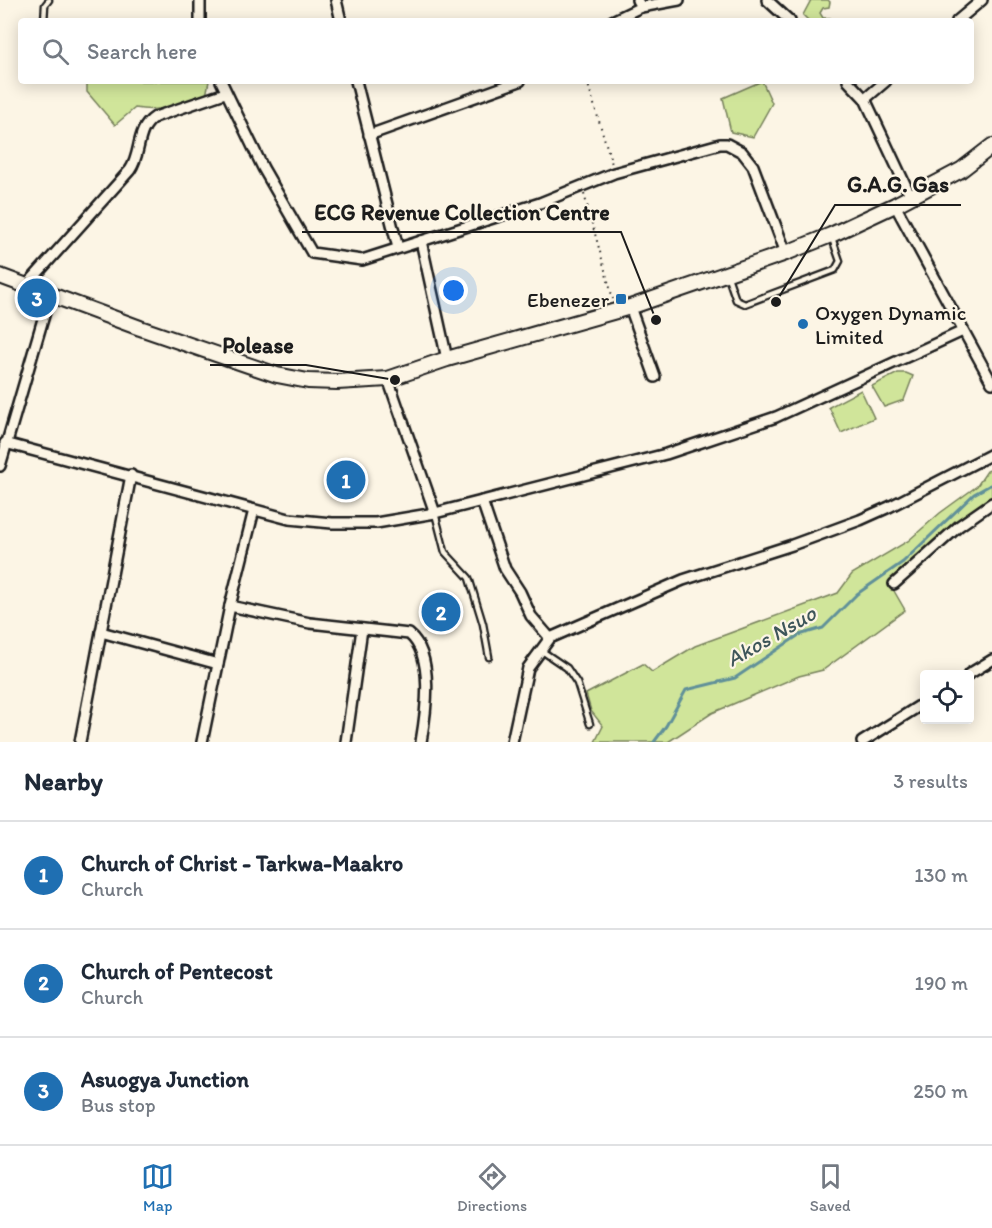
<!DOCTYPE html>
<style>
:root{--surface:#fff;--page:#f6f6f7;--text:#1f2937;--muted:#747a83;--line:#e0e1e3;--accent:#1f6fb2}
body{margin:0;font-family:Itim,sans-serif;background:var(--page);color:var(--text)}
.controls{position:absolute;right:18px;bottom:18px;display:grid;overflow:hidden;border-radius:6px;box-shadow:0 3px 15px #0003}
.controls button{width:54px;height:54px;display:grid;place-items:center;padding:0;border:0;border-bottom:2px solid var(--line);background:var(--surface);color:var(--text);font:30px sans-serif}
.you{position:absolute;left:454px;top:291px;width:21px;height:21px;margin:-15px;border:4px solid #fff;border-radius:50%;background:#1a73e8;box-shadow:0 0 0 9px #1a73e833}
.badge{display:grid;place-items:center;width:39px;height:39px;border-radius:50%;background:var(--accent);color:#fff;font-size:20px;font-weight:700}
.pin{position:absolute;translate:-50% -50%;border:3px solid #fff;box-shadow:0 2px 6px #0006}
.list{margin:0;padding:0;list-style:none}
h2{display:flex;justify-content:space-between;align-items:center;height:78px;margin:0;padding:0 24px;font-size:26px}
h2 small{font-size:20px;font-weight:400;color:var(--muted)}
.list li{display:grid;grid-template-columns:39px 1fr auto;gap:18px;align-items:center;box-sizing:border-box;height:108px;padding:0 24px;border-top:2px solid var(--line)}
.list b{display:block;font-size:22px;white-space:nowrap}
.list p{margin:0;font-size:20px;white-space:nowrap;color:var(--muted)}
.list em{font-size:20px;font-style:normal;color:var(--muted)}
.icon{flex:none;width:33px;height:33px;fill:none;stroke:currentColor;stroke-width:2;stroke-linecap:round;stroke-linejoin:round}
.map{position:relative;flex:none;width:992px;height:742px;overflow:hidden}
.search{position:absolute;background:var(--surface);box-shadow:0 3px 15px #0003;left:18px;right:18px;top:18px;height:66px;display:flex;align-items:center;gap:15px;box-sizing:border-box;padding:0 21px;border-radius:6px;color:var(--muted);font-size:22px}
.sheet{height:402px;background:var(--surface)}
nav{display:flex;justify-content:space-around;align-items:center;box-sizing:border-box;height:84px;border-top:2px solid var(--line);background:var(--surface);font-size:16px;color:var(--muted)}
nav a{display:grid;justify-items:center;gap:3px}
nav .on{color:var(--accent)}
.map>svg:first-child{display:block}
.green{fill:#d0e59a;stroke:#76805b;stroke-width:1.5}
.lines{fill:none;stroke-linecap:round;stroke-linejoin:round}
.stream{stroke:#609099;stroke-width:3}
.lane-casing{stroke:#1c1c1c;stroke-width:9}
.street-casing{stroke:#1c1c1c;stroke-width:14}
.secondary-casing{stroke:#1c1c1c;stroke-width:18}
.path{stroke:#1c1c1c;stroke-width:2;stroke-dasharray:1.5 4.5;stroke-linecap:butt}
.lane{stroke:#fcf5e5;stroke-width:4.5}
.street{stroke:#fcf5e5;stroke-width:9}
.secondary{stroke:#fcf5e5;stroke-width:14}
.poi-dot{fill:#1f6fb2;stroke:#fcf5e5;stroke-width:2}
.labels{text-anchor:middle;dominant-baseline:central;stroke-width:4.5;stroke-linejoin:round;paint-order:stroke}
.poi-label{font-size:21px;fill:#1c1c1c;stroke:#fcf5e5;text-anchor:end}
.water-label{font-size:22px;font-style:italic;fill:#3e565a;stroke:#fcf5e5}
.leader{fill:none;stroke:#1c1c1c;stroke-width:2}
.callout-dot{fill:#1c1c1c;stroke:#fcf5e5;stroke-width:2}
.callout-label{font-size:22px;text-anchor:middle;font-weight:bold;fill:#1c1c1c;stroke:#fcf5e5;stroke-width:4.5;stroke-linejoin:round;paint-order:stroke}
</style>
<div class="map">
<svg width="992" height="742" viewBox="0 0 992 742">
<rect width="100%" height="100%" fill="#fcf5e5"/>
<filter id="ink" filterUnits="userSpaceOnUse"><feTurbulence type="fractalNoise" baseFrequency=".0167" numOctaves="2"/><feDisplacementMap in="SourceGraphic" scale="12" xChannelSelector="R" yChannelSelector="G"/><feConvolveMatrix kernelMatrix="1 2 1 2 8 2 1 2 1" color-interpolation-filters="sRGB"/></filter>
<g filter="url(#ink)">
<g class="green">
<polygon points="811,0 828,0 830,2 829,7 823,8 820,13 823,18 830,18 829,21 809,21 803,15"/>
<path d="M87,81H209L206,96C182,104 162,113 135,108L115,125L87,92Z"/>
<polygon points="762,81 772,103 753,137 731,132 723,98"/>
<polygon points="898,373 906,373 913,376 904,400 884,407 872,386"/>
<polygon points="861,390 874,418 841,433 829,407"/>
<polygon points="992,469 992,500 965,515 890,584 905,610 823,670 799,676 712,713 668,742 595,742 603,726 591,711 586,694 643,664 652,672 695,646 838,593 852,574 908,541 940,513 977,486 987,471"/>
</g>
<g class="lines">
<polyline class="stream" points="654,742 666,726 686,690 735,678 799,635 823,628 857,594 903,562 974,494 992,484"/>
<defs>
<g id="lane">
<polyline points="44,21 45,5 49,0"/>
<polyline points="727,274 736,300 745,304 835,270 840,261 832,238"/>
<polyline points="435,513 445,552 469,578 483,624 489,657"/>
<polyline points="542,651 567,668 577,683 590,724"/>
</g>
<g id="street">
<polyline points="200,0 200,21"/>
<polyline points="336,0 341,21"/>
<polyline points="637,0 641,7 679,0"/>
<polyline points="767,0 790,21"/>
<polyline points="612,21 641,7"/>
<polyline points="957,21 982,0"/>
<polyline points="221,81 263,168 312,253 362,260 540,203 614,173 720,144 727,144 742,152 753,166 786,253"/>
<polyline points="356,81 398,248"/>
<polyline points="848,81 865,99 911,197"/>
<polyline points="865,99 886,81"/>
<polyline points="369,135 520,81"/>
<polyline points="895,205 992,383"/>
<polyline points="421,241 447,359"/>
<path d="M26,286L130,170C142,153 135,130 155,117L225,93"/>
<polyline points="630,307 655,377"/>
<polyline points="388,379 435,513"/>
<polyline points="5,443 289,519 332,523 376,523 435,513 666,454 776,417 963,331"/>
<polyline points="0,466 50,295"/>
<polyline points="482,501 505,569 520,592 531,616 550,638"/>
<polyline points="894,584 959,526 992,503"/>
<path d="M230,606L310,623L409,634C435,655 426,713 421,742"/>
<polyline points="101,632 218,664"/>
<polyline points="969,674 992,660"/>
<polyline points="80,742 131,475"/>
<polyline points="202,742 230,606 254,510"/>
<polyline points="346,742 362,629"/>
<polyline points="512,742 528,668 550,638 683,580 792,545 860,520 889,507 992,454"/>
<polyline points="862,742 924,703"/>
</g>
<polyline id="secondary" points="0,276 140,328 277,375 308,381 337,382 388,379 447,359 630,307 786,253 831,235 895,205 961,170 992,146"/>
</defs>
<use href="#lane" class="lane-casing"/>
<use href="#street" class="street-casing"/>
<use href="#secondary" class="secondary-casing"/>
<g class="path">
<polyline points="587,81 612,164"/>
<polyline points="584,194 613,299"/>
</g>
<use href="#lane" class="lane"/>
<use href="#street" class="street"/>
<use href="#secondary" class="secondary"/>
</g>
</g>
<g class="poi-dot">
<rect x="615" y="293" width="12" height="12" rx="3"/>
<circle cx="803" cy="324" r="6"/>
</g>
<g class="labels">
<g class="poi-label">
<text x="609" y="299">Ebenezer</text>
<text x="815" y="312" text-anchor="start">Oxygen Dynamic<tspan x="815" dy="24">Limited</tspan></text>
</g>
<g class="water-label">
<text transform="translate(771 636) rotate(-30)">Akos Nsuo</text>
</g>
</g>
<path class="leader" d="M776 302L835 205H961M656 320L621 232H302M395 380L306 365H210"/>
<g class="callout-dot">
<circle cx="776" cy="302" r="6"/>
<circle cx="656" cy="320" r="6"/>
<circle cx="395" cy="380" r="6"/>
</g>
<g class="callout-label">
<text x="898" y="192">G.A.G. Gas</text>
<text x="462" y="220">ECG Revenue Collection Centre</text>
<text x="258" y="353">Polease</text>
</g>
</svg>
<div class="controls">
<button><svg class="icon" aria-label="locate" viewBox="0 0 24 24"><circle cx="12" cy="12" r="6"/><path d="M12 2v4M12 18v4M2 12h4M18 12h4"/></svg></button>
</div>
<div class="you"></div>
<div class="pin badge" style="left:346px;top:480px">1</div>
<div class="pin badge" style="left:441px;top:612px">2</div>
<div class="pin badge" style="left:37px;top:298px">3</div>
<div class="search"><svg class="icon" aria-label="search" viewBox="0 0 24 24"><circle cx="10" cy="10" r="6"/><path d="M15 15l6 6"/></svg>Search here</div>
</div>
<section class="sheet">
<h2>Nearby<small>3 results</small></h2>
<ul class="list">
<li><span class="badge">1</span><div><b>Church of Christ - Tarkwa-Maakro</b><p>Church</p></div><em>130 m</em></li>
<li><span class="badge">2</span><div><b>Church of Pentecost</b><p>Church</p></div><em>190 m</em></li>
<li><span class="badge">3</span><div><b>Asuogya Junction</b><p>Bus stop</p></div><em>250 m</em></li>
</ul>
</section>
<nav>
<a class="on"><svg class="icon" aria-label="map" viewBox="0 0 24 24"><path d="M3 6l6-2 6 2 6-2v14l-6 2-6-2-6 2zM9 4v14M15 6v14"/></svg>Map</a>
<a><svg class="icon" aria-label="directions" viewBox="0 0 24 24"><path d="M12 3l9 9-9 9-9-9zM9 14v-3h6M13 9l2 2-2 2"/></svg>Directions</a>
<a><svg class="icon" aria-label="saved" viewBox="0 0 24 24"><path d="M7 4h10v16l-5-4-5 4z"/></svg>Saved</a>
</nav>
